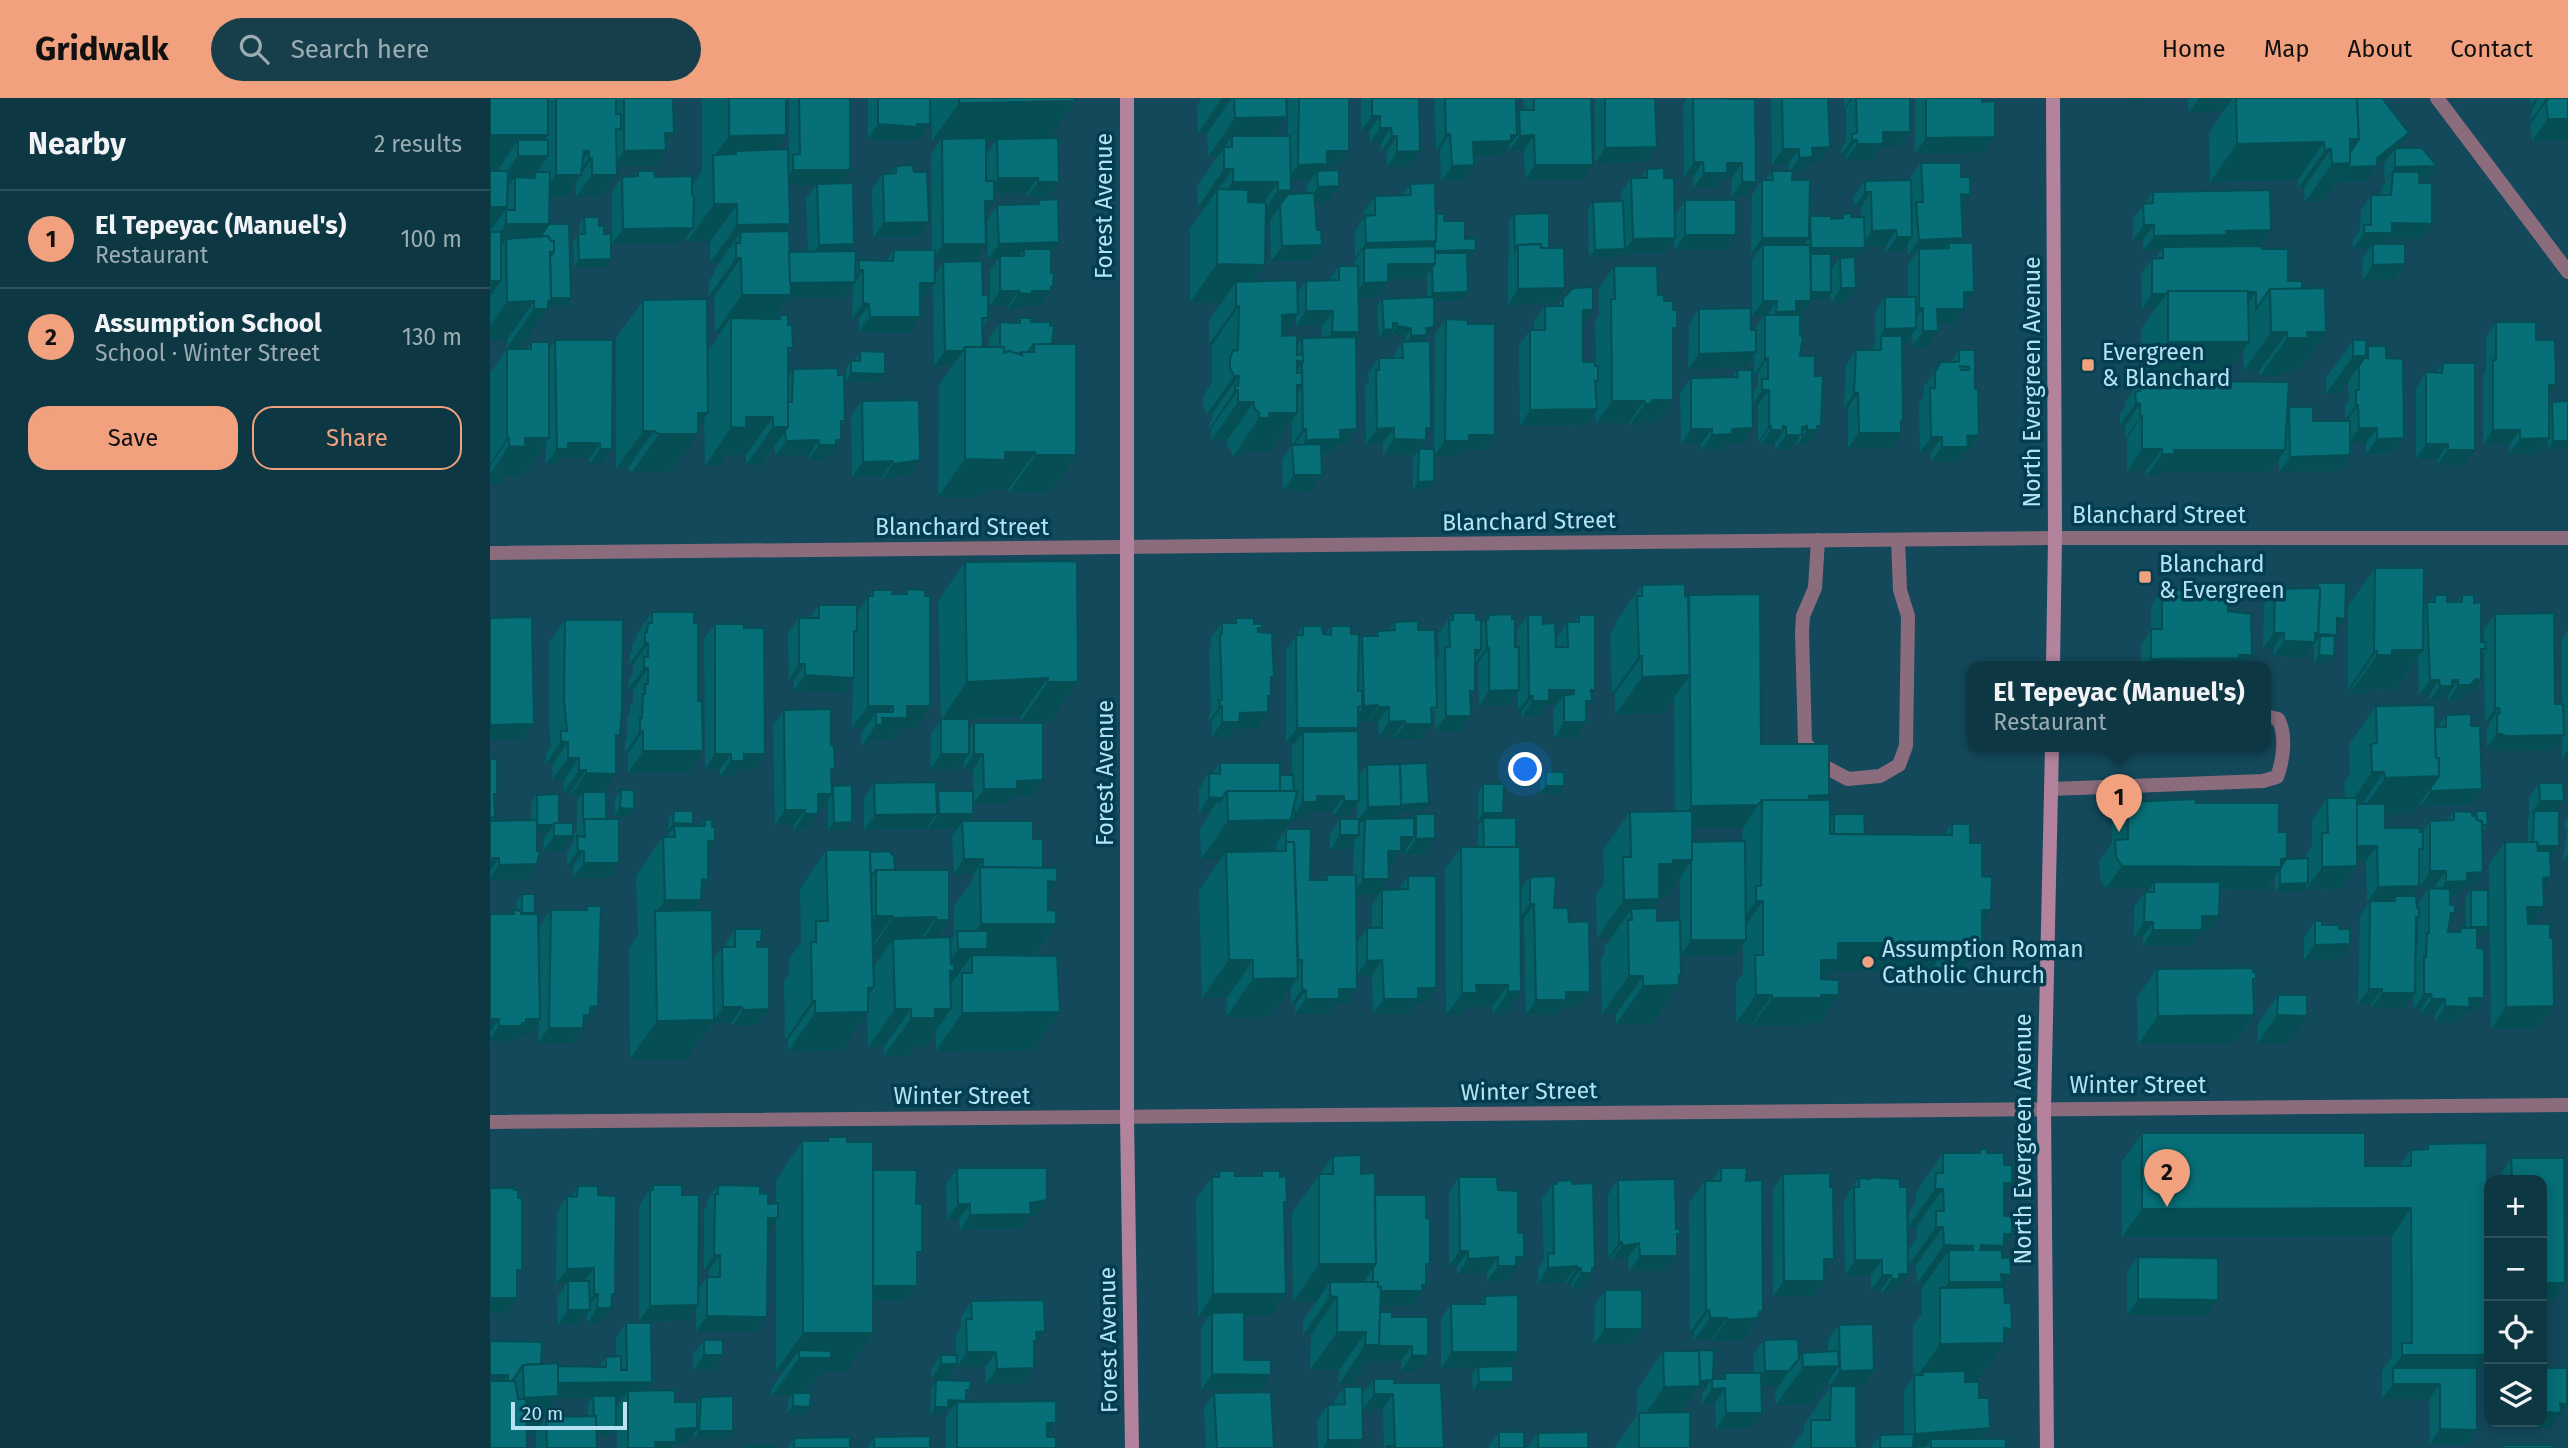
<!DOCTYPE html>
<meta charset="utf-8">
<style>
:root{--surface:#0e3744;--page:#173f4b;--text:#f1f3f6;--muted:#9bacb2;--line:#2e515d;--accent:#f1a17d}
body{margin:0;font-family:"Fira Sans",sans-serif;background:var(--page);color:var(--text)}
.controls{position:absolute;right:21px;bottom:21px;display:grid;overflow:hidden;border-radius:14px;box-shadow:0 4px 18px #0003}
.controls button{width:63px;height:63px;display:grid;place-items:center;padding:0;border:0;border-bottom:2px solid var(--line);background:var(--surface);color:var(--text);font:35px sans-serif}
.scale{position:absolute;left:21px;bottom:18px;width:116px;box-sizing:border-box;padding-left:7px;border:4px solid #b6e2f4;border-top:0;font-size:19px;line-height:24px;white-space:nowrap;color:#b6e2f4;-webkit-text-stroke:5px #033e50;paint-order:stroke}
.you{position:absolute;left:1036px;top:672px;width:24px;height:24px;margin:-18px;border:5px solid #fff;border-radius:50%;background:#1a73e8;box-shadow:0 0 0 10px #1a73e833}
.badge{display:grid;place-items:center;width:46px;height:46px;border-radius:50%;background:var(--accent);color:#111;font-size:23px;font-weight:700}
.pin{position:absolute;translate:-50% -58px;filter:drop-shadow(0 2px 4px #0008)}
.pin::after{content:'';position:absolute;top:37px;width:24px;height:21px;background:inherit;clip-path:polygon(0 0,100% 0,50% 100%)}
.popup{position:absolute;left:1477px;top:563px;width:304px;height:91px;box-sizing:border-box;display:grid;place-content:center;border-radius:14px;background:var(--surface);filter:drop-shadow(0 2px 5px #0005);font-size:23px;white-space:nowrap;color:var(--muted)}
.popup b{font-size:26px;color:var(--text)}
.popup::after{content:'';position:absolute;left:50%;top:100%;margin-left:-14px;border:14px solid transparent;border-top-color:var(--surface)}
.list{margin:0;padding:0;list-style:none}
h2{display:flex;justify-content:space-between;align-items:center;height:91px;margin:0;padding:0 28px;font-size:30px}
h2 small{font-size:23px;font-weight:400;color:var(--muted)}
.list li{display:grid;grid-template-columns:46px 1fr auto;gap:21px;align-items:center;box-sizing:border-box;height:98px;padding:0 28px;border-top:2px solid var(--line)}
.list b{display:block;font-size:26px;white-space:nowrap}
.list p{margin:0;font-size:23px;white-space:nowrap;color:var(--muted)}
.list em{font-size:23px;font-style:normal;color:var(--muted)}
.actions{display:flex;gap:14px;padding:21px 28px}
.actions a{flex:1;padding:16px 0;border:2px solid var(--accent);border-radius:21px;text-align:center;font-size:24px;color:var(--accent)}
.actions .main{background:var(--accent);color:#111}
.icon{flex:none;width:38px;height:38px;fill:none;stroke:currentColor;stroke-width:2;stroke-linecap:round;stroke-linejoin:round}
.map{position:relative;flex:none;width:2078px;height:1350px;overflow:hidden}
header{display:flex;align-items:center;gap:42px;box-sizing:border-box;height:98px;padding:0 35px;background:var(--accent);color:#111}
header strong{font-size:33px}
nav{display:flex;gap:38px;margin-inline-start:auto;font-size:24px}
.search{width:490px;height:63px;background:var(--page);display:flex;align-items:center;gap:18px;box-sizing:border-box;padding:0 24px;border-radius:38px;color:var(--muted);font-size:26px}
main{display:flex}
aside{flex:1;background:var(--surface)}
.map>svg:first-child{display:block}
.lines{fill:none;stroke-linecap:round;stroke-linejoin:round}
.lane{stroke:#8b6c7d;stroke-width:14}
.street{stroke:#8b6c7d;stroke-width:14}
.secondary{stroke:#b3829d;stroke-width:14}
.wall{fill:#055f67;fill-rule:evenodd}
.shaded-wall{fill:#044e54}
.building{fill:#066f78;stroke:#044e54;stroke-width:2;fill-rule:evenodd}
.poi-dot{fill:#f1a17d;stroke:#033e50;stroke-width:2.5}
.labels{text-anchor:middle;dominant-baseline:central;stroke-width:7;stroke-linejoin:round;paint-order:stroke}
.street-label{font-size:23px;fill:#b6e2f4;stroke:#033e50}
.poi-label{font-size:23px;fill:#b6e2f4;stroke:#033e50;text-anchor:start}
</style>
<header>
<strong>Gridwalk</strong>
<div class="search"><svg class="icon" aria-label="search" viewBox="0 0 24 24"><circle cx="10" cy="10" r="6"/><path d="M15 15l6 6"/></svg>Search here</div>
<nav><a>Home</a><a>Map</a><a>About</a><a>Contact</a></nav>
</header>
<main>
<aside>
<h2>Nearby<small>2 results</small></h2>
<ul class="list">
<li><span class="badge">1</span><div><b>El Tepeyac (Manuel's)</b><p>Restaurant</p></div><em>100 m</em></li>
<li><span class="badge">2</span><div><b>Assumption School</b><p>School · Winter Street</p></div><em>130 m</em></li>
</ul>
<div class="actions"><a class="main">Save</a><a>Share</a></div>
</aside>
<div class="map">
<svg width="2078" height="1350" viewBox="0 0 2078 1350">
<rect width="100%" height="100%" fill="#13495b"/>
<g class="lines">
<g class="lane">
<polyline points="1328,442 1325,490 1313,518 1312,534 1315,644 1330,666 1358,681 1390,678 1409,667 1416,648 1418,518 1410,492 1408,442"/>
<path d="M1561,691L1773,683L1787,679C1793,663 1797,637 1788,621L1776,618"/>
</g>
<g class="street">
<polyline points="1947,0 2078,174"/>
<polyline points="0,455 1565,440 2078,440"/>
<polyline points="0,1024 2078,1007"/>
</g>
<g class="secondary">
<polyline points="637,0 637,1020 642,1350"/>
<polyline points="1563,568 1565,440 1563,0"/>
<polyline points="1557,1350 1554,1011 1562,648"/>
</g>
</g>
<g class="wall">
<polygon points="0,0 183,0 184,35 176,47 176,52 165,68 127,68 127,77 111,99 86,99 86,84 76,99 59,99 59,126 81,200 76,208 58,208 31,250 17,250 17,242 0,242"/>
<path d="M212,0H296V37L286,52L299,63V0H360L351,85L364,146L360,153L365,168L369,162L396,163L404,152H442L441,56L450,43H442L441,0H585L559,40L558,99H537V95H504L495,115L496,146L485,161L445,162V176L453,164L493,197L498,220L493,228V249H499V240L510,224L526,225L530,220L541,224L562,246L586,357L560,395H519L518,392H494L488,400L448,399L449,287L462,268H444L443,189L434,201H430V219L420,235L369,234V221H362L363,188L355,199L298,200L284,221H286L289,217L298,227L303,250L298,257V278L303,271L348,277L355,323L351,328L341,357H338L335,362H318L319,357L285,358V348L271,367H256V357H237L229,368H215L214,320L181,374H142L137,371H126V240L153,202L217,254L230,235H225L224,199L219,198V183L224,176V172L229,165H220V144H197V138L192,145L122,146V94L132,79L144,78L148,73L165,79L202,87L212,73ZM496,42H506L497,56V83H496ZM299,87H326L316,101L318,153L299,154L295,133Z"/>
<polygon points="378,0 440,0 429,41 418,41 416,44 378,41"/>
<path d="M712,0H796L783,38H798V0H859V53L848,68H836L833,72L839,103H825L821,162L781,163L780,122L776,128L775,167L763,183L807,195L816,183L839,182L849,168H863V166L867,160H865V133L874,119V113L885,98L912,97L920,86L946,118L975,141L980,160H977L972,202L944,203L938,237H937L933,243L936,342L930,351L944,383L939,391L923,392V359L925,357H893V345L876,346L875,287L879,283L878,275L889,260H902L912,244H916V238L902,236V233L898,239L889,240L887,208L892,201L937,199V177L934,181H898L887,199L868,200L869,234L865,239L856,346L847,347L840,356L831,357L832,377L821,393L793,392L792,362L802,347H805H802V322L780,353H756L753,358L743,359L742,354L737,348V342L721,343V331H719V326L722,322V316H717L713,309V298L722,284V247L719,246V222L731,205L700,204V130L715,109H708L707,88L728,58L718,59L717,35H708L707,7ZM800,82H821L816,88L817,95L798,96ZM806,219V228H832V240H812L807,247L793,238Z"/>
<polygon points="871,0 929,0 930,53 920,69 897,69 897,53 891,53 891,45 880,45 879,33 871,33"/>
<polygon points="944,0 1026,0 1026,16 1029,12 1034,12 1033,0 1101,0 1103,67 1092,82 1035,82 1034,52 1019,53 1019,48 1011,58 983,58 973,82 951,83 950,51 946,52"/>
<polygon points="1105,0 1165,0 1167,49 1156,64 1105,65"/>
<polygon points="1197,0 1240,0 1266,84 1256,99 1241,99 1242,80 1233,80 1226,90 1203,90 1203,79 1194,79 1193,6"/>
<polygon points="1281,0 1338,0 1340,49 1329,64 1319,65 1312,74 1303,74 1302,82 1319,119 1350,120 1353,116 1361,119 1371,119 1371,109 1364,109 1364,98 1375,83 1420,82 1420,80 1431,65 1472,109 1473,140 1470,145 1474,211 1463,226 1448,226 1437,249 1423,248 1422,236 1416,246 1413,246 1411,326 1401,350 1358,350 1358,310 1354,310 1356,267 1366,252 1381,252 1385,246 1385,214 1395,199 1418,199 1418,166 1425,157 1418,157 1418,145 1412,154 1396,154 1396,148 1375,148 1369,157 1341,158 1341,172 1350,160 1355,205 1341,205 1340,194 1335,202 1321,202 1310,218 1310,258 1325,278 1331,328 1321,343 1319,343 1316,347 1307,347 1306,345 1301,352 1285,352 1285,344 1283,348 1271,347 1271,343 1268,344 1268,307 1263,308 1263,330 1252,345 1235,346 1231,352 1211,352 1211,346 1191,346 1190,295 1201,280 1243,279 1247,272 1262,295 1268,288 1268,275 1264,276 1264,257 1255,269 1198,271 1199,226 1209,211 1261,232 1264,232 1274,218 1262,218 1262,162 1267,155 1261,155 1262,97 1272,82 1276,82 1282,73 1299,73 1298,66 1282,67"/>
<polygon points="1354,0 1420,0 1420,34 1409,49 1391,49 1382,62 1356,62 1356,57 1351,57 1351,51 1356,44 1356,10 1354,10"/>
<polygon points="1425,0 1492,0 1492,4 1505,39 1494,54 1425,56"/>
<polygon points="1698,0 1892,0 1908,50 1947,68 1936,83 1929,83 1931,141 1899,140 1895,146 1915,166 1905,181 1873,182 1872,161 1880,150 1863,150 1863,142 1870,132 1871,112 1881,97 1892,97 1892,89 1896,84 1895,84 1894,65 1901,56 1887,67 1876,83 1847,84 1847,83 1833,103 1815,104 1814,90 1808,90 1808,82 1720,84 1719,34 1733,14 1699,14"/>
<polygon points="2026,0 2078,0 2078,43 2042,43 2040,26 2042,24 2040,23 2043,9 2040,9 2040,2 2026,1"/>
<polygon points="406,68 424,74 439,124 428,139 383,140 382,91 393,76 401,75"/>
<polygon points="1157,71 1174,80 1185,117 1195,102 1235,152 1185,152 1184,141 1175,155 1132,156 1132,155 1129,159 1099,159 1098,111 1103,104 1131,103 1131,95 1141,80 1150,80"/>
<polygon points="1663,94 1781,132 1770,147 1772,151 1798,183 1812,191 1836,234 1809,272 1795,273 1791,278 1770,278 1770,272 1754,273 1753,251 1732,282 1654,282 1678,287 1696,287 1698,283 1797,312 1799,309 1823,323 1858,322 1855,322 1855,307 1859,303 1858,283 1849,296 1836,296 1836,280 1863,242 1876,252 1878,248 1896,260 1914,340 1903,355 1876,356 1876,345 1860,345 1860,357 1849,373 1789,374 1789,361 1780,374 1672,374 1669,378 1656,378 1656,373 1637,373 1637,340 1635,341 1635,328 1630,327 1630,316 1635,309 1635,304 1650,282 1651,282 1651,231 1665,211 1652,211 1651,176 1662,161 1665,161 1670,153 1653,153 1653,142 1643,142 1643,121"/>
<polygon points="549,102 561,156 561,175 563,189 550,208 533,208 531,211 518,211 518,208 500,208 500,173 508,161 498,161 497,122 507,107 546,106"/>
<polygon points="1024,116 1059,150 1065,205 1018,207 1018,162 1019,160 1019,123"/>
<polygon points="94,119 109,128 116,169 84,169 83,144 89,136 89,127"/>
<polygon points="1124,168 1168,197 1174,203 1183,235 1183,302 1168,324 1149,324 1147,327 1139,328 1139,325 1106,325 1106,313 1097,326 1030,328 1029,247 1040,232 1044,232 1044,223 1055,208 1068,208 1073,200 1093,264 1106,268 1105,223 1109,218 1109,190"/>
<polygon points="956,221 978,226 1005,337 994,352 972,352 968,358 944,358 945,236"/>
<polygon points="2006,224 2046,242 2059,297 2059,309 2062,304 2078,303 2078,351 2058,351 2058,342 2048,356 2019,356 2019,347 1993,347 1993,277 1996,273 1996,239"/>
<polygon points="65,242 122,351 111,366 100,366 100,360 71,360 67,366 56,366 56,345 32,379 14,378 8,387 0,387 0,275 17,251 36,251 41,244 59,251"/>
<polygon points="1469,252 1485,252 1485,291 1489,337 1479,353 1475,353 1467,364 1441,364 1441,354 1430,354 1429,305 1434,298 1434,289 1451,264 1461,264"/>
<polygon points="370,253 389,284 356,283 356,271 361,263 365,263 365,261"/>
<polygon points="1953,265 1985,352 1974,367 1947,367 1948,361 1926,361 1926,290 1936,274 1946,275"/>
<polygon points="372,303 430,362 420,377 393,381 393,378 362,379 361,318"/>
<polygon points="475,464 588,584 561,622 531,623 531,618 479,621 479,632 484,625 553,682 542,698 522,698 516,706 483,706 483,672 474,671 474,663 468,671 440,671 441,636 451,622 448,503"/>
<polygon points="1885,470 1934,510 1937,504 1940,504 1945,497 1957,504 1967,504 1972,497 1984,505 1991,544 1994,544 1994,531 2005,516 2065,606 2072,606 2072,541 2078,532 2078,660 2072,661 2072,639 2063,652 2006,653 1997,650 1996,633 1999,628 1999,625 1995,625 1994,553 1991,558 1981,597 1975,596 1969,602 1958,603 1958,597 1956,597 1951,603 1939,603 1939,597 1929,597 1928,560 1906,591 1879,590 1875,596 1860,595 1861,591 1858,591 1858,508"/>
<polygon points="1828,485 1850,528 1847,528 1847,537 1845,540 1838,565 1824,565 1824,546 1826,544 1825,544 1814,559 1783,558 1784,550 1773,550 1774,506 1785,491 1824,490"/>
<path d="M1152,487L1195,498L1271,646L1335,702L1340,722L1344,716L1375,736L1454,737L1462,726L1480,745L1492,825L1472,873H1470L1461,885L1440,884V873H1340L1334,882L1349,897L1329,925H1313L1311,928H1262V926L1246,925V885L1253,875V846L1245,857L1191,858L1189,881L1162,926H1126V916H1112L1111,861L1115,855L1114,849L1121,840H1107L1106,797L1114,786L1113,752L1140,714H1185L1184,600L1173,615L1125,617V596H1122L1120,537L1125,529V525ZM1202,730H1253L1252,743L1202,744ZM1190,779V829L1167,823L1163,810L1169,800H1176Z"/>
<polygon points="417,491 440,608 425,630 410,630 402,642 382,642 377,648 371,649 371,636 375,630 362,630 363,582 354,595 304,592 304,582 299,582 298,535 309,520 320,520 329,507 367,515 383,492 402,496 413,496"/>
<polygon points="1672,492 1738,513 1754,568 1651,568 1651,547 1661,531 1661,508"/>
<polygon points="162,514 204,525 208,603 213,653 198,675 138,675 138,655 135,655 135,642 137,639 137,618 140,614 140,608 143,605 143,592 138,592 139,581 143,575 143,567 139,567 140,556 142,552 142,547 146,541 147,536"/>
<path d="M963,515L986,522L991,528L999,517L1025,549H1027V532L1038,517L1053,526L1066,549H1067V539L1077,524H1084L1089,517L1101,597L1096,612V624L1085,640H1064L1063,612L1067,607H1056L1048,618L1032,619V613H1028V593L1018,608H989L988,565L986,564V560L985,561L980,599L981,618L970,633H945V612L941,617L942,626L931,641H904V638L889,639L888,624H878V622H868V630L866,633L868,680L877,667L933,712L907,714L903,721L923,720L926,716L934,756H916V751L914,754H910L900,768H898L899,781L888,796L866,797V876L867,845L877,830H882V807L892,792L909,791L918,778L936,905H925L918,916H883L882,878H866L856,906H845L838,916H805V907H801V890L781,918L736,919L737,900H712L709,792L731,761H711L710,731L719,718V715H709V691L719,675H722L730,665L790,677H802V649L805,645H796V552L813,528L835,536L841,528L861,536L868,544L872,538H884L887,533H898L904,524L928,532L946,562L949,558L948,537ZM867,706V721H850L840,736V752H858L864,744L863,777H836L833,782H820L796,731L786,746V753H779L796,728H799L805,719H817L821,713H843V718H858Z"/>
<polygon points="746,520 764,526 769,534 781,583 781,598 778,603 778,614 767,630 745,630 739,639 722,639 722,623 719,623 719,617 721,613 719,551 721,548 721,540 732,525 742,525"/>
<polygon points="75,522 126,643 113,694 116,721 129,765 119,780 83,780 83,768 77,768 77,754 84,743 84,737 87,731 87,702 90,698 81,697 81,694 74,694 74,682 62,682 63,666 56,666 56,655 61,648 59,625 59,544"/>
<polygon points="225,526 254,530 275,656 264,671 248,671 244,678 230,678 230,671 215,671 214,541"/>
<path d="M1886,608L1945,629H1947L1956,617L1981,628L1992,691L1981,707L1931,708V704L1922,716L1895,717V730L1932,734L1940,723L1958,722L1964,713L1983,718L1986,713L1998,727L1992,735L1993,774L1982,789H1972L1966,798L1960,799L1959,823L1958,834H1968L1971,830H1976L1975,800L1981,792L1993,837H1987L1984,915H1975L1969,924H1945V916H1931V911H1924L1923,898L1915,910H1881V906H1868L1870,818L1879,804H1877L1876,763H1867V768L1851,790L1816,791V787L1812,793L1785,794V779L1776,791H1730L1719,833H1711L1701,848L1653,847V839H1644V809L1655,794H1657L1660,790H1616L1610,781L1609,764L1622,745V726L1638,704L1706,705L1789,734L1796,761L1816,760V757L1822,749V722L1837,700H1855L1854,684L1860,676L1859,646ZM1929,756L1930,789L1945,788L1946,791L1939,790L1928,806V810H1927L1922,798L1929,788ZM1928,820V846L1926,850V823Z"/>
<polygon points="294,612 341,676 342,690 343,688 357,732 338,732 338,702 331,711 328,711 328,716 317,731 304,732 304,727 285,727 283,627"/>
<polygon points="0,661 7,696 5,700 5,719 3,723 41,722 41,704 47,697 69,725 83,738 72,754 53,753 54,740 58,735 47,735 37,781 0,782"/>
<polygon points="1056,674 1068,696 1050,695 1051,681"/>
<path d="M384,685L446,696L448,693L478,723L543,741L553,770L567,784L558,796V812L566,826L544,858L570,914L543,952L446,953V932L434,949H424L418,958H394V949H378L377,915L352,952L298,953V942H295L294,883L299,876V861L311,844L310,791L336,752L380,754L405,772L459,822L447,840L460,844L464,839V808L483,781V776H464L462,738L467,731H438V728L436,731L374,732V700ZM383,858H391L383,869Z"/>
<polygon points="2049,685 2067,713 2069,748 2063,756 2060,756 2061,779 2053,790 2042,826 2048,930 2001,931 1999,766 2015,744 2038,744 2038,721 2040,718 2039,718 2039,700"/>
<polygon points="993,686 1013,715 1010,720 1026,749 1030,792 1040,779 1064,810 1079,824 1089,909 1071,909 1066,917 1036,917 1034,821 1031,821 1031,893 1016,916 1003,916 1002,909 977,909 971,917 956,917 955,771 971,749 988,749 988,728 992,723 988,723 988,694"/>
<polygon points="131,692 144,711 139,718 124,718 125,700"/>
<polygon points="184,713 203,726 202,728 210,728 215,722 222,729 225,743 218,753 218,782 211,792 211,802 203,812 223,862 232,849 234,849 235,847 245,831 271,844 268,849 279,911 268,926 243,927 242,924 222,925 197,961 140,961 139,851 148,837 146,778 173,739 177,739 181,733 178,733 179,720"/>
<polygon points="2078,719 2078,764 2073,764 2077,732 2074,731 2075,723"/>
<polygon points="32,796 45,815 49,881 50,827 61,812 94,812 97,808 98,924 95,924 93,927 93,930 83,945 48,945 49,923 39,937 28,937 22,943 0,943 0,816 21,816 23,812 27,813 26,804"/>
<polygon points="1825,823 1832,827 1849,831 1849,861 1814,862 1814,839"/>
<polygon points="1667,871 1763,874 1766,881 1764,885 1764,917 1744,945 1648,946 1647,899"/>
<polygon points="1788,897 1797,946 1767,946 1768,926"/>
<polygon points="1652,1035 1875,1068 1909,1068 1921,1052 1934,1052 1938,1046 1998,1098 1999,1096 1999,1145 1998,1146 1987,1273 1987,1332 1976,1347 1940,1346 1939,1301 1892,1301 1892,1273 1902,1259 1902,1138 1632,1139 1632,1063"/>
<polygon points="338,1039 357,1044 383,1072 427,1161 416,1203 383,1203 383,1235 357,1273 332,1273 316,1295 315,1317 297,1316 298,1302 301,1298 282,1298 282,1290 294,1273 286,1273 286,1123 278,1134 277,1219 266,1234 206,1233 206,1210 198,1222 149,1223 149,1108 162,1087 192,1097 208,1191 217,1179 219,1179 219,1172 214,1172 214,1112 217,1107 217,1102 228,1087 270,1096 278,1106 286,1105 286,1082 312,1043 335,1043"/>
<polygon points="1490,1051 1497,1055 1514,1097 1511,1152 1512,1160 1521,1177 1512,1189 1514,1242 1487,1283 1475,1284 1489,1300 1500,1330 1492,1341 1516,1350 1381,1350 1390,1337 1414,1336 1414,1292 1423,1279 1423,1228 1432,1215 1432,1190 1435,1186 1427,1186 1426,1167 1419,1167 1419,1151 1427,1140 1426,1129 1418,1129 1419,1114 1426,1103 1426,1094 1453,1055 1487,1055"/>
<polygon points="843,1058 871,1076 885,1097 936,1120 940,1166 936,1172 936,1187 922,1208 891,1208 890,1214 902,1219 938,1258 927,1273 911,1273 911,1263 878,1263 862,1286 849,1286 849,1272 820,1272 821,1237 813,1237 813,1223 826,1204 803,1204 802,1114"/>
<polygon points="2021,1060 2074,1060 2075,1185 2065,1200 2052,1200 2052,1082 2011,1082 2011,1075"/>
<polygon points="467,1070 547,1117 540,1118 530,1131 470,1132 469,1121 457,1122 456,1086"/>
<polygon points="1231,1070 1256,1083 1273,1213 1253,1242 1221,1244 1221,1242 1204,1242 1204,1234 1200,1234 1199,1105 1215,1083 1222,1083"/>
<polygon points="729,1073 745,1078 769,1078 772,1073 790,1079 797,1104 794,1108 796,1196 780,1218 754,1218 754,1262 771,1292 711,1292 711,1230 719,1218 708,1219 706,1101 722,1079 724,1079"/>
<polygon points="1293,1076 1334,1174 1334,1183 1323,1198 1283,1198 1283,1091"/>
<polygon points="969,1079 1008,1092 1024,1174 1022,1174 1015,1183 997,1183 997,1174 967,1177 967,1168 959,1168 959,1094"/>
<polygon points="1380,1079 1410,1089 1418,1176 1407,1192 1402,1191 1398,1196 1391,1196 1391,1192 1381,1192 1381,1177 1355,1178 1354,1104 1358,1098 1358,1095 1369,1080 1379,1081"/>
<polygon points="1128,1082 1190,1136 1187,1140 1176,1173 1139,1173 1138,1160 1121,1163 1121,1160 1118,1160 1118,1097"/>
<polygon points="1067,1083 1082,1086 1105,1170 1092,1191 1081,1191 1081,1186 1076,1186 1076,1183 1048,1186 1048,1170 1054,1162 1052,1101 1063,1086 1065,1086"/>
<polygon points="88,1088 108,1097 125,1196 122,1201 121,1210 111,1225 97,1225 97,1216 89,1227 68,1227 67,1199 76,1186 66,1186 67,1114 77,1098 81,1099"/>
<polygon points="1648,1159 1717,1217 1637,1217 1637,1174"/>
<polygon points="1115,1192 1152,1231 1141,1246 1104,1246 1105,1207"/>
<polygon points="995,1198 1028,1254 1019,1268 1018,1292 983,1292 982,1276 987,1269 951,1270 951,1221 961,1206 990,1206"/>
<polygon points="481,1203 555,1233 544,1248 534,1285 496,1286 495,1269 467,1269 467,1267 456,1282 441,1281 441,1272 451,1257 466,1257 466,1236 471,1228 471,1219"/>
<polygon points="136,1225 162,1284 156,1292 185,1304 207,1305 211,1299 243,1333 237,1341 204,1341 204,1334 196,1346 184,1346 181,1350 127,1350 127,1308 133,1300 126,1300 126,1329 121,1337 107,1337 107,1350 46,1350 46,1334 56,1319 98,1318 98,1306 102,1300 67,1300 42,1337 37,1337 37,1350 0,1243 51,1266 68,1268 109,1269 116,1259 126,1258 126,1240"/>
<polygon points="1349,1227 1384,1272 1374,1287 1339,1288 1339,1281 1322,1306 1286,1307 1285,1293 1289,1288 1271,1288 1261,1330 1226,1331 1225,1305 1212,1306 1212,1296 1216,1290 1208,1290 1191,1315 1200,1350 1124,1350 1147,1318 1147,1292 1173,1253 1223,1281 1231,1281 1235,1275 1264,1275 1263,1257 1274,1242 1309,1259 1312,1255 1338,1254 1338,1242"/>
<polygon points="214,1242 233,1257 222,1272 203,1272 203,1257"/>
<polygon points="2052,1270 2077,1307 2060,1330 2045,1330 2045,1324 2052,1324"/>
<polygon points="884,1281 904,1285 954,1350 894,1350 893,1311 873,1311 873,1296"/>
<polygon points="1999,1281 1999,1321 1997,1321 1997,1285"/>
<polygon points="446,1282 480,1292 476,1299 475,1304 566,1325 557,1339 566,1350 456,1350 456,1319 462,1310 457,1310 453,1317 440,1317 441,1290"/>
<polygon points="1341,1288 1366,1340 1367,1350 1301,1350 1314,1332 1314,1327"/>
<polygon points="854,1289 867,1350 828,1350 827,1322 838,1307 844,1306 844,1304"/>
<polygon points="724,1295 784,1350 716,1350 714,1310"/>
<polygon points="1009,1334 1034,1350 998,1350"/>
<polygon points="1048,1335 1098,1350 1037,1350"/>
<polygon points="384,1339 440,1350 377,1350"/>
<polygon points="304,1340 360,1350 297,1350"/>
</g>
<g class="shaded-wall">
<polygon points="732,0 742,0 717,35 708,35"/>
<polygon points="1361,0 1363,0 1356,10 1354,10"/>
<polygon points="1640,0 1693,0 1639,2"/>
<polygon points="1709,0 1743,0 1733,14 1699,14"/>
<polygon points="2027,0 2041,0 2040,2 2026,1"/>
<polygon points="2046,0 2049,0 2043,9 2040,9"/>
<polygon points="2056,1 2058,1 2042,24 2040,23"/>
<polygon points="585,3 558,42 452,43 452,41 450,43 442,43 469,5"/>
<polygon points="882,18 890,18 879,33 871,33"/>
<polygon points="797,19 770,57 742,49 742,38 728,58 718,59 745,20"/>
<polygon points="2058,21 2078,21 2078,43 2042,43"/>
<polygon points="388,26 440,26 429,41 418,41 416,44 378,41"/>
<polygon points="890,30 901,30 891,45 880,45"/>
<polygon points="1393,34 1420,34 1409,49 1391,49 1382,62 1356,62 1367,46"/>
<polygon points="175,35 184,35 173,50"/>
<polygon points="1919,35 1909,50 1905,50 1901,56 1886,68 1876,83 1847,84 1858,69"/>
<polygon points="960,36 950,51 946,52 956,37"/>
<polygon points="0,37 58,37 43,58 58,58 45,77 45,74 30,96 25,79 13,96 1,97 28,58 28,42 5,76 0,76"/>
<polygon points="296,37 269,76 246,56 246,53 229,76 223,60 239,38"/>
<polygon points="1021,37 1027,37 1011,58 972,59 983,44"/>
<polygon points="1044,37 1034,52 1019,53 1030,38"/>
<polygon points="902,38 907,38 897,53 891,53"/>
<polygon points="1505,39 1494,54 1425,56 1436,40"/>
<polygon points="1860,41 1869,41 1860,65 1833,103 1815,104"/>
<polygon points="1362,42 1367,42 1356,57 1351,57"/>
<polygon points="1834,44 1808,82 1720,84 1747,46"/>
<polygon points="1167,49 1156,64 1105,65 1115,50"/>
<polygon points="1340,49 1329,64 1319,65 1312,74 1299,75 1309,60 1322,50"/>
<polygon points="1293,51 1309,51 1298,66 1282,67"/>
<polygon points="1841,51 1814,90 1808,90 1835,52"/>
<polygon points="176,52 165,68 124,68 134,53"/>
<polygon points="94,53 99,53 84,75"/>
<polygon points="837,53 859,53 848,68 836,68 828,80 827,73 821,82 798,82 808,67"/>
<polygon points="930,53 920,69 897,69 907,54"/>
<polygon points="99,60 102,60 76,99 50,99 66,77 87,77"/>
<polygon points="1204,64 1213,64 1203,79 1194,79"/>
<polygon points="1237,65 1252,65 1242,80 1233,80 1226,90 1203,90 1214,75"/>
<polygon points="984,67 973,82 951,83 962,68"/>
<polygon points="1045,67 1103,67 1092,82 1035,82"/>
<polygon points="1947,68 1936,83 1902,84 1903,74 1896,84 1895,84 1905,69"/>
<polygon points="734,71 743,71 715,109 708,109"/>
<polygon points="303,72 360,72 350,87 292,87"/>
<polygon points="102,77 127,77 111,99 86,99"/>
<polygon points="508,80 548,80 537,95 497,95"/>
<polygon points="548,84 569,84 558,99 537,99"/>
<polygon points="743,84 788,84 762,123 727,107"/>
<polygon points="1252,84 1266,84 1256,99 1241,99"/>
<polygon points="849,88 839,103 818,104 828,89"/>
<polygon points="788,92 801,93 774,131 762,131"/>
<polygon points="1375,94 1381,94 1371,109 1364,109"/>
<polygon points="1471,96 1480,97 1469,112"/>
<polygon points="495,103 504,103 493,118"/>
<polygon points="224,106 247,106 220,144 197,144"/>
<polygon points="0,109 17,109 0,134"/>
<polygon points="439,124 428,139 383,140 394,125"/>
<polygon points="1902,125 1942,126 1931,141 1899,140 1892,150 1883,146 1880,150 1863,150 1874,135"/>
<polygon points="16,126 59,126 32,165 16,141 0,164 0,148"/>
<polygon points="300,126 273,164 251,160 224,199 219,198 246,160 250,145 251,134 229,165 220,165 247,127"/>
<polygon points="1654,127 1664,127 1653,142 1643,142"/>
<polygon points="203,130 192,145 122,146 133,131"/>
<polygon points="1406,132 1396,148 1372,148 1382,133"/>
<polygon points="1781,132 1770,147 1673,149 1670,153 1653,153 1664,138 1736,133"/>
<polygon points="1195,137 1246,137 1235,152 1185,152"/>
<polygon points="1407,139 1422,139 1412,154 1396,154"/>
<polygon points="1185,140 1175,155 1132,156 1143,141"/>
<polygon points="1272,140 1319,140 1308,155 1273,147 1267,155 1261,155"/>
<polygon points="1473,140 1463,155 1458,145 1451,156 1429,151 1425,157 1418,157 1429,142"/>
<polygon points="946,143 936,158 874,150 867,160 865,160 876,145"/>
<polygon points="569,144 558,159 534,158 534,151 527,160 510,158 508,161 498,161 509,146"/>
<polygon points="364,146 354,161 318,162 329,147"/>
<polygon points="453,146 496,146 485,161 442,162"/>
<polygon points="832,147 821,162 781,163 792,148"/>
<polygon points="1321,150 1375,150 1369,157 1318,158"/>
<polygon points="1135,151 1129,159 1099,159 1105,152"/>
<polygon points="986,152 980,160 942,160 944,153"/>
<polygon points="121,161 116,169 84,169 89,162"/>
<polygon points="727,166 775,167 748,205 746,184 731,205 700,204"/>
<polygon points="898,166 945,166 934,181 887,181"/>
<polygon points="1915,166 1905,181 1873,182 1883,167"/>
<polygon points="369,172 373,172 355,199 298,200 274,235 241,220 230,235 225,235 252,197 287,186 360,184"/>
<polygon points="0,183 11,183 0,199"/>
<polygon points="898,184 887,199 863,200 874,185"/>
<polygon points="430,185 445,185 434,201 420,200"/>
<polygon points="561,189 563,189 550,208 533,208 531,211 518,211 529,195"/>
<polygon points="1075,190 1065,205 1018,207 1028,191"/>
<polygon points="1351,190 1366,190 1355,205 1341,205"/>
<polygon points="510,193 529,193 518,208 500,208"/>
<polygon points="978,194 972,202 937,203 943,195"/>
<polygon points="1318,194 1341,194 1335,202 1313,202"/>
<polygon points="1474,194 1484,194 1473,209"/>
<polygon points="1766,194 1755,209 1678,196"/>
<polygon points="1662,196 1676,196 1665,211 1652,211"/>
<polygon points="44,200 81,200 76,208 58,208 58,211 31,250 17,250 44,211 44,203 17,242 0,242 0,228 17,204"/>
<polygon points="1273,203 1287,203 1276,218 1262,218"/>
<polygon points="1306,203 1321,203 1310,218 1276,229 1286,214"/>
<polygon points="373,205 379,206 369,221 362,221"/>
<polygon points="746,208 749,208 722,247 719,246"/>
<polygon points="1429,210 1433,210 1422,225 1419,225"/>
<polygon points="1447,211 1474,211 1463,226 1437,226"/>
<polygon points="1093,212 1103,212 1093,227"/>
<polygon points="816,213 843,213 832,228 806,228"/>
<polygon points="808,216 781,255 792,217"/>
<polygon points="380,219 430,219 420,235 369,234"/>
<polygon points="903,225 907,225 898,239 889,240 894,232"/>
<polygon points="907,228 921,230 916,238 902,236"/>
<polygon points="944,229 938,237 931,237 936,230"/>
<polygon points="1426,230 1416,246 1391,246 1391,238 1385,246 1395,231"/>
<polygon points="1433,233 1448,233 1437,249 1423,248"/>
<polygon points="842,234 869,234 858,249 832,249"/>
<polygon points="1781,234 1797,234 1770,272 1754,273"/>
<polygon points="1817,234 1836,234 1809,272 1795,273 1791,278 1770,278 1797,240"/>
<polygon points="937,237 931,245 916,245 921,238"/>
<polygon points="1678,244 1759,244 1732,282 1651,282"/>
<polygon points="455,253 473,253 462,268 444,268"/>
<polygon points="1266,254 1255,269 1198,271 1209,256"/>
<polygon points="1863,258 1876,258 1849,296 1836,296"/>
<polygon points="1278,260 1268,275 1264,276 1275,261"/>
<polygon points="807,263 813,264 786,302"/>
<polygon points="361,275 395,276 389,284 356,283"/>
<polygon points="744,278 749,278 722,316 717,316"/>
<polygon points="807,287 813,287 793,315 807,315 780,353 756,353 753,358 743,359 769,320 779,315"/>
<polygon points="2059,287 2066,287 2055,302"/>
<polygon points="745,292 748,292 721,331 719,331"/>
<polygon points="1272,292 1279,292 1268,307 1262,308"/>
<polygon points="1364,295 1368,295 1358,310 1354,310"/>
<polygon points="1162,302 1183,302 1168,324 1149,324 1147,327 1139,328 1155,306"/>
<polygon points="1122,303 1154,303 1139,325 1106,325"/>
<polygon points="748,304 764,304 737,342 721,343"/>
<polygon points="1646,305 1650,306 1635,328 1630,327"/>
<polygon points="1866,307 1868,307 1858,322 1855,322"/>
<polygon points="1107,311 1097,326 1030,328 1040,312"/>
<polygon points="208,315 218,315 203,336 208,336 181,374 142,374 169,336"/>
<polygon points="1652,318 1637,340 1635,341 1650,319"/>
<polygon points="256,319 283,319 256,357 237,357 229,368 215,368 241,329"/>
<polygon points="1413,322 1405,335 1411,335 1401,350 1358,350 1369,335"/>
<polygon points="1279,328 1281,328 1271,343 1268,344"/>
<polygon points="1293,328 1296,329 1283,348 1271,347 1281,332"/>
<polygon points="1317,328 1301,352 1285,352 1296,337 1312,329"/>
<polygon points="1327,328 1331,328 1321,343 1319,343 1316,347 1307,347 1317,332"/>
<polygon points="283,329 298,329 271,367 256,367"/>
<polygon points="904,330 893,345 876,346 887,331"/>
<polygon points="936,330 941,330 933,342 936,342 925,357 893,357 904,341"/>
<polygon points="1263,330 1252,345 1235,346 1231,352 1211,352 1222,337 1242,331"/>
<polygon points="1869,330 1887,330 1876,345 1858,345"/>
<polygon points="813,331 816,331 805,346 802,347"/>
<polygon points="867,331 856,346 847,347 840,356 806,357 816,342 850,332"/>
<polygon points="1201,331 1222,331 1211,346 1191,346"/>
<polygon points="2003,332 2030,332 2019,347 1993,347"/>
<polygon points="153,333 164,333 137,371 126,371"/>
<polygon points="979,337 1005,337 994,352 972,352 968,358 944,358 955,343"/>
<polygon points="1489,337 1479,353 1475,353 1467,364 1441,364 1452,349 1477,338"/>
<polygon points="1441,339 1452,339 1441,354 1430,354"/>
<polygon points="19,340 0,368 0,365 17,341"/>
<polygon points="35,340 59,340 32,379 14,378 8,387 0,387 0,376 19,348"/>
<polygon points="1914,340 1903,355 1876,356 1887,341"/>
<polygon points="2059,340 2048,356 2019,356 2030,341"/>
<polygon points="329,342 319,357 285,358 296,343"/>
<polygon points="346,342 351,342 341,357 338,357 335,362 318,362 329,347"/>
<polygon points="2063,343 2078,343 2078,351 2058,351"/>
<polygon points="78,345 110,345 100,360 71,360 67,366 56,366 67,351"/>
<polygon points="1936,346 1958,346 1948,361 1926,361"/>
<polygon points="110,351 122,351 111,366 100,366"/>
<polygon points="1652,351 1672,351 1656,373 1637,373"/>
<polygon points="1684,352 1795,352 1780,374 1672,374 1669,378 1656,378 1672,356"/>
<polygon points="1958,352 1985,352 1974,367 1947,367"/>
<polygon points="515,354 545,354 518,392 494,392 488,400 448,399 475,361"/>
<polygon points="545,357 586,357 560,395 519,395"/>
<polygon points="1860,357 1849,373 1789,374 1800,359"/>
<polygon points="430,362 420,377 393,381 403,366"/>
<polygon points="403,363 393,378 362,379 373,364"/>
<polygon points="804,377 832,377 821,393 793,392"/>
<polygon points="944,383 939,391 923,392 928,384"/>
<polygon points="1847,520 1855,521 1850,528 1842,528"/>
<polygon points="1784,535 1794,535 1784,550 1773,550"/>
<polygon points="1825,535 1828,535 1822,543 1828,536 1847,537 1841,544 1830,538 1814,559 1783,558 1794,543"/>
<polygon points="155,545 158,545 143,567 139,567"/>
<polygon points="997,549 999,550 988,565 986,564"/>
<polygon points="985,552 991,552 981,567"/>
<polygon points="1902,552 1933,552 1906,591 1879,590 1875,596 1860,595 1887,557"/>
<polygon points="1884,553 1887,553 1861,591 1858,591"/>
<polygon points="1762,557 1754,568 1656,568 1661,561"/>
<polygon points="1829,557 1844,558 1838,565 1824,565"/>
<polygon points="1149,558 1152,558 1125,596 1122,596"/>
<polygon points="309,566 315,566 304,582 299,582"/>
<polygon points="154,570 158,570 143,592 138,592"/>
<polygon points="315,577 364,580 354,595 304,592"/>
<polygon points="1200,577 1173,615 1125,617 1152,579"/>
<polygon points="558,580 531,618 451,622 477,584"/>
<polygon points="1986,581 1991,582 1981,597 1975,596 1969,602 1958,603 1968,587"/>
<polygon points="1940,582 1949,582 1939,597 1929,597"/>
<polygon points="1962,582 1968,582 1958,597 1956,597 1951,603 1939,603 1950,588"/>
<polygon points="558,584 588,584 561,622 531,623"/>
<polygon points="1029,592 1018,608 989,608 999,593"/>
<polygon points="1059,592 1084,592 1074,607 1074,597 1067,607 1056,607 1048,618 1032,619 1042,603"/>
<polygon points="1101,592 1105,592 1097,603 1102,603 1091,618 1085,619"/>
<polygon points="1039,598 1043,598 1032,613 1028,613"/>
<polygon points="888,607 878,622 864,623 874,608"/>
<polygon points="378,608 403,608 394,620 417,608 440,608 425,630 410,630 402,642 382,642 377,648 371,649 386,627 386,614 375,630 362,630"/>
<polygon points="730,608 732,608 722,623 719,623"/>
<polygon points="888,609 899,609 888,624 878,624"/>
<polygon points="2005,610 2009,610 1999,625 1995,625"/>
<polygon points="778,614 767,630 745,630 739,639 722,639 732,624 750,615"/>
<polygon points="956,618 981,618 970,633 945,633"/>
<polygon points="915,623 904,638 889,639 899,624"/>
<polygon points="1074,624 1096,624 1085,640 1064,640"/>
<polygon points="44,626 33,641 0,642 0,627"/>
<polygon points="915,626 942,626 931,641 904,641"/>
<polygon points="807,630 868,630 858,645 813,634 805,645 796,645"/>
<polygon points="150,633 153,633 138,655 135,655"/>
<polygon points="2007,635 2074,637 2063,652 2006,653 1997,650"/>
<polygon points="71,643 78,644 63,666 56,666"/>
<polygon points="2078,652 2078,660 2072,661"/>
<polygon points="153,653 213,653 198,675 138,675"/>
<polygon points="225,656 241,656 230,671 215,671"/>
<polygon points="254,656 275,656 264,671 248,671 244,678 230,678 241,663"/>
<polygon points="451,656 479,656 468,671 440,671"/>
<polygon points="484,656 493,656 483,672 474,671"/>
<polygon points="78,660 89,660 74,682 62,682"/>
<polygon points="89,672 96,672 81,694 74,694"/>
<polygon points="1882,674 1894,674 1868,712 1855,713"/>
<polygon points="96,675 126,676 110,698 93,694 90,698 81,697"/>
<polygon points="1949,678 1922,716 1868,718 1895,680"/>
<polygon points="553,682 542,698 522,698 516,706 483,706 494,691 527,683"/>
<polygon points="1056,688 1074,688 1068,696 1050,695"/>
<polygon points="1992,691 1981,707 1931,708 1941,693"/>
<polygon points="328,696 342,696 331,711 317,711"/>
<polygon points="1339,697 1323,719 1309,720 1319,698"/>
<polygon points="827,698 854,698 843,713 821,713 817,719 803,719 813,704"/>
<polygon points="719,699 730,700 719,715 709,715"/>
<polygon points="854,703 869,703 858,718 843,718"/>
<polygon points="2050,703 2074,703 2063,718 2044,713 2039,718"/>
<polygon points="939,705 933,712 907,714 901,723 875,721 873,724 867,724 878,709"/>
<polygon points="1268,707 1253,730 1186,730 1201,708"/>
<polygon points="130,710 144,711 139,718 124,718"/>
<polygon points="295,712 315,712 304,727 285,727"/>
<polygon points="993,715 1013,715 1008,723 993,720 992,723 988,723"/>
<polygon points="315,716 328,716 317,731 304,732"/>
<polygon points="447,716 436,731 374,732 385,717"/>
<polygon points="449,716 483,716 473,731 472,723 467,731 438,731"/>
<polygon points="805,721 799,728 796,728 774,760 736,754 731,761 711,761 738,723"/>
<polygon points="362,724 357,732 338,732 344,725"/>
<polygon points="183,725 203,726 198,733 184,728 181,733 178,733"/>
<polygon points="47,727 63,727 58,735 41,735"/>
<polygon points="850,737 869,737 858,752 840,752"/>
<polygon points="64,738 83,738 72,754 53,753"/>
<polygon points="911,739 924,739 914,754 910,754 900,768 888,768 898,753"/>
<polygon points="945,740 934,756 916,756 926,741"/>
<polygon points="218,743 225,743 198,781"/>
<polygon points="1862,748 1887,748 1876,763 1851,763"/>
<polygon points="2043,748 2069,748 2063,756 2038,756"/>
<polygon points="88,753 94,753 83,768 77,768"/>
<polygon points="2078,756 2078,764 2073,764"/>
<polygon points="0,760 9,760 0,773"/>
<polygon points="1797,760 1776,791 1664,790 1664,784 1660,790 1616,790 1632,768"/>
<polygon points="474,761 493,761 483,776 464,776"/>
<polygon points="1183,762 1202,762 1176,800 1158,800 1169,801 1143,839 1141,811 1121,840 1107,840 1134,802 1169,766"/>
<polygon points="94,765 129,765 119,780 83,780"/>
<polygon points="47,766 37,781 0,782 0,780 9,767"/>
<polygon points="1867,768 1851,790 1816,791 1832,769"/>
<polygon points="1940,773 1956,773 1945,788 1930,789"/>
<polygon points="1993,774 1982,789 1972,789 1966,798 1946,799 1956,784 1977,775"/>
<polygon points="2061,779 2045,802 2053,780"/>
<polygon points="212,781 218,782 204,802 211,802 184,840 165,816 175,802"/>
<polygon points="873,781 899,781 888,796 863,797"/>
<polygon points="558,783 567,784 540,822"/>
<polygon points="1818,785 1812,793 1785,794 1790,786"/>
<polygon points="1929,788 1918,803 1905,798 1901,804 1877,804 1888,789"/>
<polygon points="1266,803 1273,803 1253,831 1246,831"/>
<polygon points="1040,806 1044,806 1034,821 1029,821"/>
<polygon points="2037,809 2054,809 2038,832"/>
<polygon points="1492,812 1501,812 1481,841"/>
<polygon points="386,818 403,818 376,856 359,856"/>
<polygon points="1712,818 1729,818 1719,833 1711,833 1701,848 1653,847 1663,832"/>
<polygon points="446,819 419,857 403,841 391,858 376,859 403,820"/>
<polygon points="446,822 459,822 432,861 419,861"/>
<polygon points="1654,824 1663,824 1653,839 1644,839"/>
<polygon points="491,826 566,826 539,864 482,857 459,889 441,890 468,851 473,851"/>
<polygon points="1981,829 1998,829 1993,837 1976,837"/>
<polygon points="1201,842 1256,842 1245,857 1190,858"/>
<polygon points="1348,845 1460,845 1440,873 1340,873 1328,890 1331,862"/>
<polygon points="1482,845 1492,845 1472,873 1470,873 1461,885 1440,884 1460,856"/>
<polygon points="1860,846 1849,861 1814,862 1825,847"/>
<polygon points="739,862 763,862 737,900 712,900"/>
<polygon points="892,862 882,878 866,878 877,863"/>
<polygon points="1189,877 1191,878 1184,887 1189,887 1162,926 1126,926 1153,888"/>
<polygon points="1139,878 1153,878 1126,916 1112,916"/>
<polygon points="808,880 781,918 736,919 763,881"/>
<polygon points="986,887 1018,887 1002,909 977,909 971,917 956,917 972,895"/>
<polygon points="384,889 367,914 378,914 352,952 298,953 325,915 378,890"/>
<polygon points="928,890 946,890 936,905 925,905 918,916 883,916 894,901"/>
<polygon points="812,891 816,892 805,907 801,907"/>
<polygon points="849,891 867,891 856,906 845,906 838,916 805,916 816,901"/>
<polygon points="1879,891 1892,891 1881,906 1868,906"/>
<polygon points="1031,893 1016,916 1003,916 1018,894"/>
<polygon points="1076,894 1100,894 1089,909 1071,909 1066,917 1036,917 1046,902"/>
<polygon points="1892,895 1925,895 1915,910 1881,910"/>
<polygon points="1934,896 1941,896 1931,911 1924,911"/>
<polygon points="1266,897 1282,897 1262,926 1246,925"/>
<polygon points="1331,897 1349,897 1329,925 1313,925 1311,928 1262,928 1282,900"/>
<polygon points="1979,900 1994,900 1984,915 1975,915 1969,924 1945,924 1955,908"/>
<polygon points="1942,901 1955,901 1945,916 1931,916"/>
<polygon points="322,903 325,903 298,942 295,942"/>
<polygon points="108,908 98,924 96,924 91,930 93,930 83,945 48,945 59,930 100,909"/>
<polygon points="2064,908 2048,930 2001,931 2016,909"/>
<polygon points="233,909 252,909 242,924 222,925 197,961 140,961 167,923 224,922"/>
<polygon points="279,911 268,926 243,927 253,912"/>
<polygon points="405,911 421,911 394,949 378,949"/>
<polygon points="445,911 461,911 434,949 424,949 418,958 394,958 421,920"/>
<polygon points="570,914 543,952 446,953 472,915"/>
<polygon points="1764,917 1744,945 1648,946 1668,918"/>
<polygon points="1787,917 1817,918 1797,946 1767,946"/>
<polygon points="0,921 9,921 0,934"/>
<polygon points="36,921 50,921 39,937 28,937 22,943 0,943 0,941 9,928"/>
<polygon points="1514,1085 1522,1085 1495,1123"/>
<polygon points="1445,1091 1453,1091 1426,1129 1418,1129"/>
<polygon points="557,1102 547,1117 540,1118 530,1131 470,1132 480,1117"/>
<polygon points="468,1106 480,1106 469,1121 457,1122"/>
<polygon points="1921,1110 1902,1138 1632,1139 1652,1111"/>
<polygon points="278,1120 288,1120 277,1135"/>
<polygon points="1446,1129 1453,1129 1426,1167 1419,1167"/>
<polygon points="1514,1136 1522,1136 1488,1184 1511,1176 1521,1177 1494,1215 1450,1197 1459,1184 1491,1147"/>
<polygon points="1132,1144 1121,1160 1118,1160 1129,1145"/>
<polygon points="1149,1145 1138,1160 1121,1163 1132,1148"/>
<polygon points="1454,1147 1483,1148 1459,1182 1459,1152 1435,1186 1427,1186"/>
<polygon points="970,1153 978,1153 967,1168 959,1168"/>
<polygon points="224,1157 230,1157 219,1172 214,1172"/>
<polygon points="1150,1158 1187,1158 1176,1173 1139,1173"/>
<polygon points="1008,1159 997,1174 967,1177 978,1161"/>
<polygon points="1026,1159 1034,1159 1024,1174 1022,1174 1015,1183 997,1183 1008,1168"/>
<polygon points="1334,1161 1344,1161 1333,1176"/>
<polygon points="1365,1162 1392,1162 1381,1177 1355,1178"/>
<polygon points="829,1166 886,1166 859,1204 847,1199 821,1237 813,1237 840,1198 840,1184 826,1204 803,1204"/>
<polygon points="1087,1168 1076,1183 1048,1186 1058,1170"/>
<polygon points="104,1170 93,1185 78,1183 76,1186 66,1186 77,1171"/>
<polygon points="1087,1170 1091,1170 1081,1186 1076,1186"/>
<polygon points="1102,1170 1105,1170 1101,1175 1102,1175 1092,1191 1081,1191 1091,1175"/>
<polygon points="1409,1176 1418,1176 1407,1192 1402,1191 1398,1196 1391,1196 1402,1181"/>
<polygon points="1392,1177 1401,1177 1391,1192 1381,1192"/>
<polygon points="1294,1183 1334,1183 1323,1198 1283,1198"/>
<polygon points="2052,1185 2075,1185 2065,1200 2052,1200"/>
<polygon points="932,1187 936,1187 922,1208 875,1208 886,1193"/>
<polygon points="378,1188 427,1188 416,1203 368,1203"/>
<polygon points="104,1196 108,1196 97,1211 93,1211"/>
<polygon points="122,1196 125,1196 116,1210 121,1210 111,1225 97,1225 107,1210"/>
<polygon points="723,1196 796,1196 780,1218 722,1218 722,1215 719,1218 708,1219"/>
<polygon points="0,1200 27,1200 16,1215 0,1215"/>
<polygon points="1648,1201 1728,1202 1717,1217 1637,1217"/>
<polygon points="208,1207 198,1222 149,1223 160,1208"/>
<polygon points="78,1212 100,1212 89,1227 68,1227"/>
<polygon points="1216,1212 1219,1212 1204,1234 1200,1234"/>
<polygon points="1273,1213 1253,1242 1221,1244 1237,1222"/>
<polygon points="217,1218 277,1219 266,1234 206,1233"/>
<polygon points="1220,1220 1237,1220 1221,1242 1204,1242"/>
<polygon points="1514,1230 1522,1231 1512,1245 1514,1245 1487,1283 1428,1284 1433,1277 1433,1274 1426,1284 1423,1284 1450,1246"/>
<polygon points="1115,1231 1152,1231 1141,1246 1104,1246"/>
<polygon points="555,1233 545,1248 543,1248 546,1234"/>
<polygon points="847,1234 876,1234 849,1272 820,1272"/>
<polygon points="313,1235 383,1235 357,1273 332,1273 314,1298 303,1295 301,1298 282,1298 309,1260 309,1252 294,1273 286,1273"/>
<polygon points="875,1247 922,1248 911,1263 878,1263 862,1286 849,1286"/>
<polygon points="477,1254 506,1254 495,1269 467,1269"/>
<polygon points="962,1254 1028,1254 1018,1269 951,1270"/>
<polygon points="214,1257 233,1257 222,1272 203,1272"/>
<polygon points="922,1257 938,1258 927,1273 911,1273"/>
<polygon points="1912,1257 1998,1257 1978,1285 1903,1270"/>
<polygon points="451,1266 467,1266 456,1282 441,1281"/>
<polygon points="1349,1268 1322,1306 1286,1307 1313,1269"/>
<polygon points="544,1270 534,1285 496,1286 507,1271"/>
<polygon points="1384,1272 1374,1287 1339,1288 1350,1273"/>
<polygon points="1275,1273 1299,1273 1289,1288 1264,1288"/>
<polygon points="722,1276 781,1277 771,1292 711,1292"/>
<polygon points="0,1277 18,1277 8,1292 0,1292"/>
<polygon points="1221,1282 1216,1290 1208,1290 1183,1326 1149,1325 1174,1289 1189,1283"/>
<polygon points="162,1284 151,1300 138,1293 133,1300 103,1300 103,1298 102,1300 67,1300 42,1337 8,1338 34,1300 60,1285"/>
<polygon points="989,1284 1023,1284 1018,1292 983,1292"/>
<polygon points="1903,1286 1950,1286 1939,1301 1892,1301"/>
<polygon points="1235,1290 1225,1305 1212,1306 1222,1291"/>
<polygon points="884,1296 903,1296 893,1311 873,1311"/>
<polygon points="458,1302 476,1303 467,1304 462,1310 457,1310 453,1317 440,1317 445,1309"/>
<polygon points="2070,1305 2077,1307 2060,1330 2045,1330 2049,1324 2052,1324 2052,1320 2056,1314"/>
<polygon points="303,1308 320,1309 315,1317 297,1316"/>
<polygon points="1236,1315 1272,1315 1261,1330 1226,1331"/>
<polygon points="557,1325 566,1325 556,1340"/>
<polygon points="104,1329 126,1329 121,1337 98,1337"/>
<polygon points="207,1330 196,1346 184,1346 181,1350 161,1350 165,1344 186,1331"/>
<polygon points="1500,1330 1489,1345 1441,1341 1436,1349 1415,1350 1425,1336"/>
<polygon points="1950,1331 1987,1332 1976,1347 1940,1346"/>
<polygon points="209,1333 243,1333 237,1341 204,1341"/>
<polygon points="838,1342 873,1342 867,1350 833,1350"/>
</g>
<g class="building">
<rect x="0" y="0" width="58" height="37"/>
<polygon points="66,0 126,0 126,16 131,16 131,31 126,31 127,77 102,77 102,60 99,60 99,53 94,53 91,77 66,77"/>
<polygon points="134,0 183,0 184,35 175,35 176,52 134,53"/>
<polygon points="239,0 296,0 296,37 239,38"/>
<polygon points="309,0 360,0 360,72 303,72 303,57 310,56"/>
<polygon points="388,0 440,0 440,26 427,26 427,29 388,26"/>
<polygon points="469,0 585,0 585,3 469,5"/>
<polygon points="744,0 796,0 797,19 745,20"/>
<polygon points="809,0 859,0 859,53 837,53 837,66 808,67"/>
<polygon points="882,0 929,0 930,53 907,54 907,38 902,38 901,30 890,30 890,18 882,18"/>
<polygon points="955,0 1026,0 1027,37 1021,37 1021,43 983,44 984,67 962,68 960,36 956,37"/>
<polygon points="1044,0 1101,0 1103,67 1045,67 1044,37 1030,38 1029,12 1044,12"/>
<polygon points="1115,0 1165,0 1167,49 1115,50"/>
<polygon points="1203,0 1265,1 1266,84 1252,84 1252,65 1237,65 1237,75 1214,75 1213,64 1204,64"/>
<polygon points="1292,0 1338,0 1340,49 1322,50 1323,59 1309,60 1309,51 1293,51"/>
<polygon points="1366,0 1420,0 1420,34 1393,34 1393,46 1367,46 1367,42 1362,42 1362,36 1367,35"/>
<polygon points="1436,0 1492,0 1492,4 1505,3 1505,39 1436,40"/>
<polygon points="1746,0 1867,0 1869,41 1860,41 1860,65 1842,66 1841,51 1835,52 1834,44 1747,46"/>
<polygon points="1867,0 1892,0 1919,35 1887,60 1887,68 1858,69 1860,65 1860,55 1869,41"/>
<polygon points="2056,0 2078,0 2078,21 2058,21 2056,4 2058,1 2056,1"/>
<polygon points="742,38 800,38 801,93 788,92 788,84 743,84 743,71 734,71 734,49 742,49"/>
<polygon points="496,40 496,83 504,83 504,103 495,103 496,146 453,146 452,41"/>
<polygon points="568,40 569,84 548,84 548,80 508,80 507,41"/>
<rect x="28" y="42" width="30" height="16"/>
<polygon points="1905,50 1932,50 1947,68 1905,69"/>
<polygon points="298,51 300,126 247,127 247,106 224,106 223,57 246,56 246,53"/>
<polygon points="1431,65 1471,65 1471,79 1480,79 1480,97 1471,96 1473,140 1429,142 1426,104 1433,104"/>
<polygon points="423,67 424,74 437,74 439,124 394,125 393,76 406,75 406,68"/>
<polygon points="1174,70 1174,80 1184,80 1185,140 1143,141 1141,80 1157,80 1157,71"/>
<polygon points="849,72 849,88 828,89 827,73"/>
<polygon points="0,73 18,73 17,109 0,109"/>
<polygon points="148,73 164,73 165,79 202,78 202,97 204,98 203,130 133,131 132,79 148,78"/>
<polygon points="1282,73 1303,73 1302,82 1320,82 1319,140 1272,140 1272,82 1283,82"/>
<polygon points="45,74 60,74 59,126 16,126 16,112 25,112 25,79 45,80"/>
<polygon points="1903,74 1929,74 1929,85 1942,85 1942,126 1902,125 1902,135 1874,135 1874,127 1881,127 1881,97 1901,97"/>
<polygon points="1421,82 1422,139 1407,139 1406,132 1382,133 1381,94 1375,94 1375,83"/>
<polygon points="363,85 364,146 329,147 327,86"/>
<polygon points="945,85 946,143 876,145 875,118 885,117 885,98 921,97 920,86"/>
<polygon points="727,91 758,92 758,104 776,105 775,167 727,166"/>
<polygon points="1780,92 1781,132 1736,133 1737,137 1664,138 1664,127 1654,127 1653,106 1663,105 1663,94"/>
<polygon points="824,95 827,132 831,132 832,147 792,148 790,107 798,96"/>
<polygon points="568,101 569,144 509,146 507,107 549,106 549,102"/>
<rect x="1195" y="102" width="51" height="35"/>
<polygon points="1133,103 1135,151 1105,152 1103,104"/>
<polygon points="1059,115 1059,150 1051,150 1051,146 1028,147 1025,152 1024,116"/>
<polygon points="1361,115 1361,119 1374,119 1375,150 1321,150 1320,118 1341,118 1341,121 1353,120 1353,116"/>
<polygon points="947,116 954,116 954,123 975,123 975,141 985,140 986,152 945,153 945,148 944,148 944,147 946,143"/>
<polygon points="94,119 109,119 109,128 114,128 114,136 121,136 121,161 89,162 88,136 95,136"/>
<polygon points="59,126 79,126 81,200 61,200 60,159 64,154 64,143 61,143 58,138 50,139"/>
<polygon points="299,133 301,197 252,197 251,160 246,160 246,145 250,145 251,134"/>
<rect x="0" y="134" width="11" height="49"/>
<polygon points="58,138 61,143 64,143 64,154 60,154 61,204 58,203 58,211 44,211 44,203 17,204 16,141"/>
<polygon points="1458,145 1483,145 1484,194 1474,194 1474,211 1447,211 1448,233 1433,233 1433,210 1429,210 1429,151 1459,150"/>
<polygon points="1051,146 1051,150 1074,150 1075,190 1028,191 1028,147"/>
<polygon points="1883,146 1915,146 1915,166 1883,167"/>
<polygon points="1273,147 1320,147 1321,203 1306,203 1306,213 1286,214 1287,203 1273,203"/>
<polygon points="945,148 945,166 898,166 898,184 874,185 874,150"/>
<polygon points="1772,148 1772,151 1798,151 1798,183 1812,183 1812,191 1780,191 1766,211 1766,194 1758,194 1758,193 1678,193 1676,196 1662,196 1662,161 1673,160 1673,149"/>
<polygon points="534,151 561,151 561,175 564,175 563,189 561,189 561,193 542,193 542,196 529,195 529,193 510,193 510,158 534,158"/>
<polygon points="404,152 445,152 445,185 430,185 430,219 380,219 379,206 373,205 373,172 369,172 369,162 403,163"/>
<polygon points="366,153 365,184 300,185 299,154"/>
<polygon points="945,155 977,155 978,194 943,195 942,169 945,166"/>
<rect x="1321" y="156" width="20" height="38"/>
<polygon points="1365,159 1366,190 1351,190 1350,160"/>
<polygon points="492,163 493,197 498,197 498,220 492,220 493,249 475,249 473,253 455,253 453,164"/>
<polygon points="849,168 868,168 869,234 842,234 843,213 816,213 816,183 849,182"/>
<polygon points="1124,168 1167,168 1168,197 1174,196 1174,203 1183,203 1183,212 1187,212 1187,230 1183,230 1183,302 1162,302 1162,305 1155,306 1154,303 1122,303 1121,201 1125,201"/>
<polygon points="807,182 808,216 792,217 792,238 807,237 807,257 813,256 813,264 807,263 807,275 813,275 813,287 807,287 807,315 779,315 780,320 769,320 769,315 764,310 764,304 748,304 748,292 745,292 745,288 748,288 749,278 744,278 740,270 740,260 743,253 748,252 749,208 746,208 746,184"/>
<polygon points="1103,189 1103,212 1093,212 1093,264 1105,264 1105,268 1108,268 1108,283 1105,283 1107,311 1040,312 1040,232 1055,232 1055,208 1073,208 1073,200 1083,190"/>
<polygon points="1835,190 1836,234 1817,234 1818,240 1797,240 1797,234 1781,234 1780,191"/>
<polygon points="1678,193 1758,193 1759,244 1678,244"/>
<polygon points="944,199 944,229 936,230 937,237 921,238 921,230 907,228 907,225 903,225 903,231 894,232 892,201"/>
<polygon points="1395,199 1426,199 1426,230 1395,231"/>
<polygon points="217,201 218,315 208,315 208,336 169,336 164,333 153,333 153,202"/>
<polygon points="1261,210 1261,232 1266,232 1266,254 1209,256 1209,211"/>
<polygon points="289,217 298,217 298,227 302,227 303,250 298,250 298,329 283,329 283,319 256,319 256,330 241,329 241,220 290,221"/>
<polygon points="1275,217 1310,217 1310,238 1313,238 1310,258 1325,258 1325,278 1333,278 1331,328 1327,328 1327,332 1317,332 1317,328 1312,329 1312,337 1296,337 1296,329 1293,328 1293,332 1281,332 1281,328 1279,328 1279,292 1272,292 1272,281 1278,281 1278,260 1275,261"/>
<polygon points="530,220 542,220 541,224 560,224 560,228 564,228 562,246 544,246 538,254 531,254 529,257 519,253 514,255 514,249 510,249 510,224 530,225"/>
<polygon points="956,221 978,222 978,226 1005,226 1005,337 979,337 979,343 955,343"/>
<polygon points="2006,224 2046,224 2046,242 2065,242 2066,287 2059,287 2059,340 2030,341 2030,332 2003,332 2003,262 2006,262"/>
<polygon points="1391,238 1412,238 1413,322 1411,323 1411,335 1369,335 1368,295 1364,295 1366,252 1391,252"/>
<polygon points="866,239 867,331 850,332 850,341 816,342 816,331 813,331 812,265 813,264 812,240"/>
<polygon points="65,242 123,242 122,351 110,351 110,345 78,345 78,351 67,351"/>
<rect x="1863" y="242" width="13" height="16"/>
<polygon points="940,243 941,330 936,330 936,342 904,341 904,330 887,331 886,272 889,272 889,260 913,260 912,244"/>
<polygon points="41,244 59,244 59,340 35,340 35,349 19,348 19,340 17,341 17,251 41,251"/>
<polygon points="544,246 586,246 586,357 545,357 545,354 515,354 515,362 475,361 475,249 514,249 514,255 519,253 532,257 531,254 544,254"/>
<polygon points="1878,248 1896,248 1896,260 1913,261 1914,340 1887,341 1887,330 1869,330 1868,307 1866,307 1866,292 1869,292 1869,268 1874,260 1878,260"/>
<path d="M1469,252H1485V291H1488L1489,337L1477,338L1478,349H1452V339H1441L1440,290H1445V274L1451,264H1469ZM1470,268L1479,269V272H1471Z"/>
<polygon points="370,253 395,254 395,276 361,275 361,263 370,263"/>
<polygon points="1953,265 1985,265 1985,352 1958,352 1958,346 1936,346 1936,274 1952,275"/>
<polygon points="348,270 348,277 354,277 355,323 351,323 351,342 346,342 346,347 329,347 329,342 296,343 295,333 298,329 298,304 302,304 303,271"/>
<polygon points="1247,272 1262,272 1263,330 1242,331 1242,336 1222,337 1222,331 1201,331 1201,280 1248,279"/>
<polygon points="1650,282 1679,282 1678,287 1699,287 1698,283 1799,284 1795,352 1684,352 1685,356 1672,356 1672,351 1652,351 1652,318 1650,319 1650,306 1646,305 1645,294 1650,293"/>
<polygon points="429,302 430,362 403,366 403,363 373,364 372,303"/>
<polygon points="2078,303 2078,343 2063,343 2062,304"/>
<polygon points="1799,309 1823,309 1823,323 1860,323 1860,357 1800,359"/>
<polygon points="831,346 832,377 804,377 802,347"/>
<polygon points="929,351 944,351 944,383 928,384"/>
<polygon points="587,463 588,584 558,584 558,580 477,584 475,464"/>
<polygon points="1885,470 1934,470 1933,552 1902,552 1902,557 1887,557 1887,553 1884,553"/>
<polygon points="1828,485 1856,485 1855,521 1847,520 1847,537 1828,536 1830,490 1828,490"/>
<polygon points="1195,486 1195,498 1198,497 1200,577 1152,579 1152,558 1149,558 1147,498 1152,498 1152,487"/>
<polygon points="1830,490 1828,535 1825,535 1825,544 1794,543 1794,535 1784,535 1785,491"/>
<polygon points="417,491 435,492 435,498 440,498 440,608 417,608 417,620 392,620 393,626 386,627 386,614 403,614 403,608 378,608 378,498 383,498 383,492 402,492 402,496 417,496"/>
<polygon points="1672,492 1738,492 1738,513 1761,516 1762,557 1749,557 1750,560 1661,561 1661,531 1672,531"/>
<polygon points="1270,496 1271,646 1339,646 1339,697 1319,698 1319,702 1272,702 1268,707 1201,708 1199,497"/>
<polygon points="1945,497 1957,497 1957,504 1972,504 1972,497 1984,497 1984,505 1991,504 1991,544 1995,544 1996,551 1991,551 1991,582 1986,581 1980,587 1968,587 1968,582 1962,582 1962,588 1950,588 1949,582 1940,582 1937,504 1945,504"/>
<polygon points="329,507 367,507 367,533 364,533 364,580 315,577 315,566 309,566 309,520 329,520"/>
<polygon points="162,514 204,514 204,525 208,525 208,603 212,603 213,653 153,653 153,633 150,633 150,620 152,620 153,596 155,596 155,586 158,586 158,570 154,570 154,559 158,559 158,545 155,545 155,534 157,534 158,525 162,525"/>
<polygon points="963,515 986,515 986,522 991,522 991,552 985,552 985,593 980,593 981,618 956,618 955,549 960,549 959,522 963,522"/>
<polygon points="2064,515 2065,606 2073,606 2074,637 2017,638 2007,635 2007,617 2010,615 2009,610 2005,610 2005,516"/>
<polygon points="1022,516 1022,521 1025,521 1025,549 1029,549 1029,592 999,593 999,550 997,549 996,522 998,522 999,517"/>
<polygon points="1038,517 1053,517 1053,526 1065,525 1066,549 1078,549 1077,524 1089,524 1089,517 1105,517 1105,592 1101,592 1102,603 1096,603 1096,624 1074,624 1074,597 1084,596 1084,592 1059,592 1059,603 1042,603 1043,598 1039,598"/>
<polygon points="42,519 44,626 0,627 0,520"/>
<polygon points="746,520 764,520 764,526 772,526 772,530 768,530 768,534 782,535 784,579 781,579 781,598 778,598 778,614 750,615 749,624 732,624 732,608 730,608 729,602 732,602 730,536 732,536 732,525 746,525"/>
<polygon points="75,522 133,522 132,613 130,637 126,637 126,676 96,675 96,672 89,672 89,660 78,660 78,644 71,643 71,633 77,633 74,603"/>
<polygon points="928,523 928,532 945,532 947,609 941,610 942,626 915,626 915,623 899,624 899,609 888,609 888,607 874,608 872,538 888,538 887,533 905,532 904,524"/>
<polygon points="225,526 254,526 254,530 274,530 275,656 254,656 254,663 241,663 241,656 225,656"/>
<polygon points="813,528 832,528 833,536 841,537 841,528 861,528 861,536 869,536 868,593 872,593 872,609 868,609 868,630 807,630 806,537 813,537"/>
<polygon points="1830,538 1845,538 1844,558 1829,557"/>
<polygon points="1945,607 1946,660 1949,660 1949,678 1895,680 1894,674 1882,674 1881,646 1887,645 1886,608"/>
<polygon points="341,611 341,647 344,648 345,671 341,671 342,696 328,696 328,716 315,716 315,712 295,712 294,612"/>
<polygon points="1981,616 1981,628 1990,628 1992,691 1941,693 1941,689 1949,678 1949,660 1946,660 1945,629 1956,629 1956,617"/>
<rect x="451" y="621" width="28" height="35"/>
<polygon points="484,625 553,625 553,682 527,683 527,691 494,691 493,656 484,656"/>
<polygon points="868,633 869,703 854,703 854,698 827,698 827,704 813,704 813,634"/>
<polygon points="0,661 7,661 7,696 4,696 5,719 0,720"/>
<polygon points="730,665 790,665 790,693 737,693 730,703 730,700 719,699 719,675 730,676"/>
<polygon points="937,665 939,705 911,707 910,666 906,666"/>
<polygon points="910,666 911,708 878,709 877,667"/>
<rect x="1056" y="674" width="18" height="14"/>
<polygon points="790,677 803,677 804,693 790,693"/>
<polygon points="446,684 447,716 385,717 384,685"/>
<polygon points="2049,685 2073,685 2074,703 2050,703"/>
<polygon points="993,686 1014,686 1013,715 993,715"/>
<polygon points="362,687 362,724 344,725 343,688"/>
<polygon points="131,692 144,692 144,711 130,710"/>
<polygon points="448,693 483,693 483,716 449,716"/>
<polygon points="737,693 807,693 801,722 738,723"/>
<polygon points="93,694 116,694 116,721 94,721 93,724"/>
<polygon points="69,696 69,725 64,725 63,727 47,727 47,697"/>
<polygon points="1837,700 1867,700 1867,768 1832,769 1832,735 1838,735"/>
<polygon points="1706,701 1706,705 1789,705 1789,734 1797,734 1797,760 1791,761 1791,769 1632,768 1626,759 1625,742 1638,741 1638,704"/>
<polygon points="1272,702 1340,702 1340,736 1462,737 1462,726 1480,726 1480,745 1492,745 1492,778 1502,779 1501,812 1492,812 1492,845 1482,845 1481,856 1460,856 1460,845 1348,845 1348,862 1331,862 1331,881 1349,882 1349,897 1331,897 1331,900 1282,900 1282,897 1266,897 1265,857 1273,857 1273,803 1266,803 1266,788 1271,788"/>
<polygon points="1867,706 1895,706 1895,730 1930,730 1930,734 1933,734 1933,751 1929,751 1929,788 1888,789 1887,748 1867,748"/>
<polygon points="804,707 805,721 801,721"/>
<polygon points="184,713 203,713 203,726 183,725"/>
<polygon points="1202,713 1202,762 1183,762 1183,766 1169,766 1169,801 1134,802 1133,759 1141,759 1140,714"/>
<polygon points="1964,713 1982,714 1982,718 1987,718 1987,722 1992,723 1993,774 1977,775 1977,783 1956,784 1956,773 1940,773 1940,723 1964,722"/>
<polygon points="1986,713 1997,713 1998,727 1992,727 1992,723 1987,722"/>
<polygon points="2044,713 2069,713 2069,748 2048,748 2047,744 2043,744"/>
<polygon points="926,716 945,716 945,740 926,741"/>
<polygon points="1344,716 1374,716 1375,736 1344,736"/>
<polygon points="924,720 924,739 911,739 911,753 898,753 899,781 873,781 875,721"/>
<polygon points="993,720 1026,720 1026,749 994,749"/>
<polygon points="94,721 129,721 129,765 94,765 94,753 88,753 87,738 95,739"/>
<polygon points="222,721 222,729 225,729 225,743 218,743 218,782 212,781 211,802 175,802 173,739 185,739 184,728 215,728 215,722"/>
<rect x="850" y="721" width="19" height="16"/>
<polygon points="47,722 47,753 50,753 47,766 9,767 9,760 0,760 0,723"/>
<polygon points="472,723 543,723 543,741 553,741 553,770 493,769 493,761 474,761"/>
<rect x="64" y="725" width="19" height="13"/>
<polygon points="796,731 821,731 820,782 837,782 836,777 866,777 867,891 849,891 849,901 816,901 816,892 812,891 812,862 808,862 804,744 796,744"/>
<polygon points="1255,743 1256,842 1201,842 1201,764 1202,762 1202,744"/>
<polygon points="796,744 804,744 808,880 763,881 763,862 739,862 736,754 796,753"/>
<polygon points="2015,744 2047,744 2048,753 2060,753 2061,779 2053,780 2054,809 2037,809 2038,826 2060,826 2060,840 2063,840 2064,908 2016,909"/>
<polygon points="971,749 1030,749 1031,893 1018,894 1018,887 986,887 987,895 972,895"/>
<polygon points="336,752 380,752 384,889 378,890 378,914 325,915 325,903 322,903 321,844 326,844 326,823 338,823"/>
<polygon points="401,753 401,756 404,757 405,772 386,772 381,779 380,754"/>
<polygon points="1818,760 1818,785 1790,786 1790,771 1796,761"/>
<polygon points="490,769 567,770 567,784 558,783 558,812 566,813 566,826 491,826"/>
<polygon points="386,772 459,772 459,822 446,822 446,819 403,820 403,818 386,818"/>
<polygon points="918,778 946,778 946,890 928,890 928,901 894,901 892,862 877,863 877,830 892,830 892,792 918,791"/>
<polygon points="1066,778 1064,810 1078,810 1079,824 1099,823 1100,894 1076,894 1076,902 1046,902 1044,806 1040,806 1040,779"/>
<polygon points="1664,784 1730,784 1729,818 1712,818 1712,832 1663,832 1663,824 1654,824 1655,794 1664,794"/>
<polygon points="1939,790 1960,791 1960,807 1965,807 1965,815 1961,815 1958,834 1970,834 1971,830 1987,830 1987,850 1994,851 1994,900 1979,900 1980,909 1955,908 1955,901 1942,901 1941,896 1934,896 1934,859 1936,859 1937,835 1939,835"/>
<rect x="1981" y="792" width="17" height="37"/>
<rect x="32" y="796" width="13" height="19"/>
<polygon points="1905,798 1926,798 1927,810 1929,810 1929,819 1926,819 1925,895 1892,895 1892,891 1879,891 1880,803 1905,803"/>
<polygon points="97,808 111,808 108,908 100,909 100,917 94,917 93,930 59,930 61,812 97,812"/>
<polygon points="1167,810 1167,823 1190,822 1191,878 1189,877 1189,887 1153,888 1153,878 1139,878 1138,822 1142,822 1141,811"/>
<polygon points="23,812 31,813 31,816 48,816 50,921 36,921 36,925 32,925 32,928 9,928 9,921 0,921 0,816 24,816"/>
<polygon points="222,812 224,922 167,923 165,813"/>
<polygon points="1825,823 1832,823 1832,827 1848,827 1849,831 1860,831 1860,846 1825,847"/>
<polygon points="245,831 272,831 271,844 267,844 267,849 279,849 279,911 253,912 252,909 233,909 232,849 245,849"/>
<polygon points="467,833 498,833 497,851 468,851"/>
<polygon points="460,839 461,866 464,866 464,873 460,873 461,911 445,911 445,920 421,920 421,911 405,911 403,841"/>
<polygon points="482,857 567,858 570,914 472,915 472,875 482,875"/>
<polygon points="1763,870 1763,874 1766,874 1766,881 1763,881 1764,917 1668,918 1667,871"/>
<polygon points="1788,897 1817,897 1817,918 1787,917"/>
<polygon points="1652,1035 1875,1035 1875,1068 1921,1068 1921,1052 1938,1051 1938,1046 1997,1045 1998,1257 1912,1257 1912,1245 1922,1245 1921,1110 1652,1111"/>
<polygon points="338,1039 357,1039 357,1044 383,1044 383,1235 313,1235 312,1043 338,1043"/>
<polygon points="1490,1051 1497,1051 1497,1055 1514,1055 1514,1067 1522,1067 1522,1085 1514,1085 1514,1118 1522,1118 1522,1136 1514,1136 1514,1148 1491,1147 1490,1152 1512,1152 1512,1160 1520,1159 1521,1177 1511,1176 1512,1184 1459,1184 1459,1152 1483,1152 1483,1148 1454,1147 1453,1129 1446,1129 1446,1113 1454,1113 1453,1091 1445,1091 1446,1075 1453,1075 1453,1055 1490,1055"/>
<polygon points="871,1057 871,1076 885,1075 886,1166 829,1166 829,1076 843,1076 843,1058"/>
<polygon points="2021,1060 2074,1060 2075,1185 2052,1185 2052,1082 2022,1082"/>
<polygon points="467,1070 557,1070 557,1102 540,1105 541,1116 480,1117 480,1106 468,1106"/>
<polygon points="1231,1070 1257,1070 1256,1083 1272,1082 1273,1213 1269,1214 1268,1220 1237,1222 1237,1220 1220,1220 1219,1212 1216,1212 1215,1083 1231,1083"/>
<polygon points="383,1072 427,1072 426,1106 432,1106 432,1154 427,1154 427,1188 383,1188"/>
<polygon points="729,1073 745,1073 745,1078 772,1078 772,1073 790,1073 790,1079 796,1078 797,1104 794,1104 796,1196 723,1196 722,1079 729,1079"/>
<polygon points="1340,1075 1340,1089 1343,1089 1344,1161 1334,1161 1334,1183 1294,1183 1293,1076"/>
<polygon points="969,1079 1007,1079 1008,1092 1028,1093 1028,1135 1034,1135 1034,1159 1026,1159 1026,1168 1008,1168 1008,1159 978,1161 978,1153 970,1153"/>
<polygon points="1380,1079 1410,1081 1410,1089 1417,1089 1418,1176 1409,1176 1409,1181 1402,1181 1401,1177 1392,1177 1392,1162 1365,1162 1364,1089 1369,1089 1369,1080 1380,1081"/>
<polygon points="1185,1081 1186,1131 1190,1131 1190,1136 1187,1136 1187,1158 1150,1158 1149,1145 1132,1148 1132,1144 1129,1145 1128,1082"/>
<polygon points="1082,1082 1082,1086 1103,1085 1105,1170 1102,1170 1102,1175 1091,1175 1091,1170 1087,1170 1087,1168 1058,1170 1058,1155 1064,1156 1063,1086 1067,1086 1067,1083"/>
<polygon points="162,1087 192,1087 192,1097 209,1097 208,1207 160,1208 160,1092 163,1092"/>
<polygon points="228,1087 270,1088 270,1096 278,1095 278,1106 288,1105 288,1120 278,1120 277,1219 217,1218 217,1179 230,1179 230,1157 224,1157 225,1096 228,1096"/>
<polygon points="88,1088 108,1088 108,1097 126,1098 125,1196 122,1196 121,1210 107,1210 108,1196 104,1196 104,1170 77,1171 77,1098 87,1099"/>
<polygon points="0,1090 24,1090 24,1092 28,1092 28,1100 32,1100 32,1173 27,1172 27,1200 0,1200"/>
<polygon points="885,1097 936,1097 936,1120 940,1121 940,1166 936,1166 936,1187 932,1187 932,1193 891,1193 891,1189 888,1189 888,1184 883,1184 883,1170 886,1166"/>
<polygon points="1648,1159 1728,1160 1728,1202 1648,1201"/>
<polygon points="78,1183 99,1183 100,1212 78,1212"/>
<polygon points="840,1184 888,1184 888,1189 891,1189 889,1247 875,1247 876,1234 847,1234 847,1199 840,1198"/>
<polygon points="1514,1189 1515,1205 1521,1205 1522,1231 1514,1230 1514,1245 1450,1246 1450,1190"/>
<rect x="1115" y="1192" width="37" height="39"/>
<polygon points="1028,1197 1028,1254 962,1254 961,1206 995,1206 995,1198"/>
<polygon points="554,1202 555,1233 546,1234 547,1243 544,1243 544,1270 507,1271 506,1254 477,1254 476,1221 482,1221 481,1203"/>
<polygon points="754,1214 754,1262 781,1262 781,1277 722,1276 722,1215"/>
<polygon points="890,1214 902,1214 902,1219 938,1219 938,1258 922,1257 922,1248 889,1248"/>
<polygon points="136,1225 161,1225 162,1284 68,1285 68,1268 116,1269 116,1259 131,1258 131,1272 137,1272"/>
<polygon points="1383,1226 1384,1272 1350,1273 1349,1227"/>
<polygon points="1308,1241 1309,1260 1299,1273 1275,1273 1274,1242"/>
<rect x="214" y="1242" width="19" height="15"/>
<polygon points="0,1243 52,1244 51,1266 33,1267 22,1283 18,1283 18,1277 0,1277"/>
<polygon points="309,1252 341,1253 341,1260 309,1260"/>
<polygon points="1224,1252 1223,1281 1222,1282 1210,1283 1209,1253 1189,1253"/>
<polygon points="1173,1253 1209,1253 1210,1288 1174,1289"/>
<polygon points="1348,1253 1349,1268 1313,1269 1312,1255"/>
<rect x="451" y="1257" width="16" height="9"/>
<polygon points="68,1265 68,1298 34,1300 33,1267"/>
<polygon points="1023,1268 1023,1284 989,1284 988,1269"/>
<polygon points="1903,1270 1987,1270 1987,1332 1950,1331 1950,1286 1903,1286"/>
<polygon points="2052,1270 2077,1270 2077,1307 2070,1305 2071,1315 2056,1314 2056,1306 2052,1306"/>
<polygon points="1475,1273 1475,1284 1489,1284 1489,1300 1499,1300 1500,1330 1425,1336 1424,1277 1433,1277 1433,1274"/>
<polygon points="1235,1275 1271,1275 1272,1315 1236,1315 1235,1290 1222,1291 1222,1281 1235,1281"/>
<polygon points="884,1281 905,1281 904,1285 951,1285 954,1350 897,1350 897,1348 905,1348 903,1296 884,1296"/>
<polygon points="446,1282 481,1283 480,1292 476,1292 476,1303 458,1302 458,1309 445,1309"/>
<polygon points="0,1283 25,1283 28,1301 36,1301 37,1350 0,1350"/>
<polygon points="1341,1288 1366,1288 1366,1340 1367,1350 1321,1350 1321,1322 1340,1322"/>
<polygon points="854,1289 872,1289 873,1342 838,1342 838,1307 855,1306"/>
<polygon points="185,1292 185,1304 207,1304 207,1330 186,1331 186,1344 165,1344 166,1350 138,1350 138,1293"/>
<polygon points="781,1294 784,1350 727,1350 724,1295"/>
<polygon points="303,1295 321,1295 320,1309 303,1308"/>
<polygon points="103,1298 126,1298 126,1329 106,1329 106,1318 104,1318"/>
<polygon points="243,1298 243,1333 209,1333 211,1299"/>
<polygon points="566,1303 566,1325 557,1325 557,1339 566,1339 566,1350 467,1350 467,1304"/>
<polygon points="1200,1314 1200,1350 1149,1350 1149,1315"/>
<polygon points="106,1318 107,1350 57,1350 56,1319"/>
<rect x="1009" y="1334" width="25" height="16"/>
<polygon points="1098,1334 1098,1350 1048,1350 1048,1335"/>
<polygon points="1424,1336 1423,1350 1390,1350 1390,1337"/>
<polygon points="440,1338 440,1350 384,1350 384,1339"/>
<polygon points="360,1339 360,1350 304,1350 304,1340"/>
<rect x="1441" y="1341" width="75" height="9"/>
<rect x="2014" y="1347" width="49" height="3"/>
<rect x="256" y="1348" width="30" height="2"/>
</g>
<g class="poi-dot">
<rect x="1591" y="260" width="14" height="14" rx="3.5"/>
<rect x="1648" y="472" width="14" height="14" rx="3.5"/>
<circle cx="1378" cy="864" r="7"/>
</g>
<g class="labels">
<g class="street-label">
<text transform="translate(614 108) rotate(-90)">Forest Avenue</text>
<text transform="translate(1542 284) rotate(-90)">North Evergreen Avenue</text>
<text x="1669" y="417">Blanchard Street</text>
<text transform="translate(1039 423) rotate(-1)">Blanchard Street</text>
<text x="472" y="429">Blanchard Street</text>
<text transform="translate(615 675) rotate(-90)">Forest Avenue</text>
<text x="1648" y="987">Winter Street</text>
<text transform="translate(1039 993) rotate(-1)">Winter Street</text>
<text x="472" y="998">Winter Street</text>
<text transform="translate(1533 1041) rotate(-90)">North Evergreen Avenue</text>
<text transform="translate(618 1242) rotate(-91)">Forest Avenue</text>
</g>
<g class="poi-label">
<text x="1612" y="254">Evergreen<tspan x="1612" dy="26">&amp; Blanchard</tspan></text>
<text x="1669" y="466">Blanchard<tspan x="1669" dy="26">&amp; Evergreen</tspan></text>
<text x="1392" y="851">Assumption Roman<tspan x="1392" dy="26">Catholic Church</tspan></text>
</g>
</g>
</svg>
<div class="controls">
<button>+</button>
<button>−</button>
<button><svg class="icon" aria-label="locate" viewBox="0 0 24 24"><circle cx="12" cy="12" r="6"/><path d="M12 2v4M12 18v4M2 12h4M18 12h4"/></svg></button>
<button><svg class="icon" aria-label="layers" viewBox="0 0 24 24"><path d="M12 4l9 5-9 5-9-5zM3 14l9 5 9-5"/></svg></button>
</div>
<div class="scale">20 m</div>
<div class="you"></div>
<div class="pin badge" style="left:1629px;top:734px">1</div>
<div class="popup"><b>El Tepeyac (Manuel's)</b>Restaurant</div>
<div class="pin badge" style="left:1677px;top:1109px">2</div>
</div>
</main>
